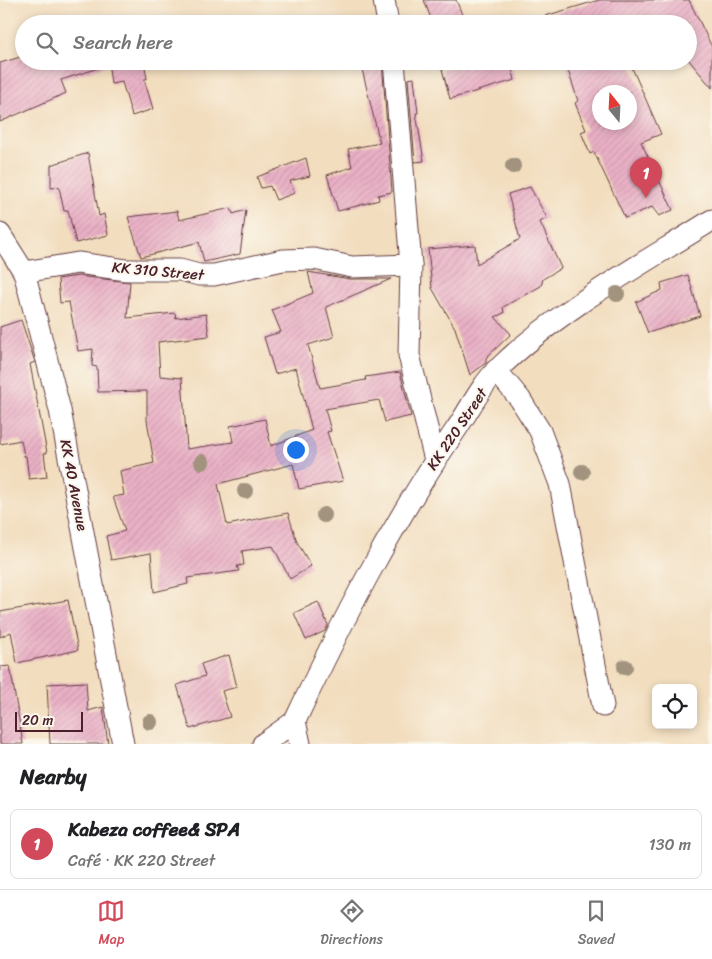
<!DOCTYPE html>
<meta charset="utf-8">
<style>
:root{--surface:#fff;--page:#f6f6f6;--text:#202124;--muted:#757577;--line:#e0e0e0;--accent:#d1495b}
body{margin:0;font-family:Sriracha,sans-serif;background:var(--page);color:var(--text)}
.controls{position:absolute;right:15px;bottom:15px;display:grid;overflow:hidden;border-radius:8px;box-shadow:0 2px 8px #0003}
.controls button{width:45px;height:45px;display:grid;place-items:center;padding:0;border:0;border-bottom:1px solid var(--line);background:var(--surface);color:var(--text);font:25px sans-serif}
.compass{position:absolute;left:592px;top:85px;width:45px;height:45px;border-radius:50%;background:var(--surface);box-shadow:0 2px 8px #0003;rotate:342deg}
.scale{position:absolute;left:15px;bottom:12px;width:68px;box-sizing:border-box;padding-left:5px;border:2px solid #4a1f2b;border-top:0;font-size:14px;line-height:18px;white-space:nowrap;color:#4a1f2b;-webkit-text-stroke:4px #fbf7ec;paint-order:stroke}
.you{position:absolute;left:295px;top:449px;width:18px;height:18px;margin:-12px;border:4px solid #fff;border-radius:50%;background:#1a73e8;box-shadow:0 0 0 8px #1a73e833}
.badge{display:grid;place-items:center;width:32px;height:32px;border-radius:50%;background:var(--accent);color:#fff;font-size:16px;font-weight:700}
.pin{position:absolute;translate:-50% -41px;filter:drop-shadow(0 1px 2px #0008)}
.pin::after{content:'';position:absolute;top:26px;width:18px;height:15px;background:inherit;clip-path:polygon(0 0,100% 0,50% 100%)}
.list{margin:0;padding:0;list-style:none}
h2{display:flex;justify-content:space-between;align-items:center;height:65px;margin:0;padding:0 20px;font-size:21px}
h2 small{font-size:16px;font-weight:400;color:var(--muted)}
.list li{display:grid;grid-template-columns:32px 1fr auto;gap:15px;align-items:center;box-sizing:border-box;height:70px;margin:0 10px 10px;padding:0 10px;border:1px solid var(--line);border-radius:8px}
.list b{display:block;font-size:19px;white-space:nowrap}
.list p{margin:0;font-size:16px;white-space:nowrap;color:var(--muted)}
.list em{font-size:16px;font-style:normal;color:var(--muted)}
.icon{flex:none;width:28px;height:28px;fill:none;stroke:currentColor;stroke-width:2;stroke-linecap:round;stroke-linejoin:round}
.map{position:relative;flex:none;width:712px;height:744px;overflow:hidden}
.search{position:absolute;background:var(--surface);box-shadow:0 2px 8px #0003;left:15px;right:15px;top:15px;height:55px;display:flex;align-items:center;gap:12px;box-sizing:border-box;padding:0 18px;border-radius:28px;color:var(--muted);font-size:19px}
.sheet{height:145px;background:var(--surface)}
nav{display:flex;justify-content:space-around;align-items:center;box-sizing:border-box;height:70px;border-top:1px solid var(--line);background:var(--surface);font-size:14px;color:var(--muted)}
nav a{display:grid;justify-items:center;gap:2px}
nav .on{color:var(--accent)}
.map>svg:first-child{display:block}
.building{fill:url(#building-hatch);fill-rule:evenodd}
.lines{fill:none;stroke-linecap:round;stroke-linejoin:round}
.minor-casing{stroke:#633c41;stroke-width:23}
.minor{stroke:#fff;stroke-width:21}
.tree{fill:#a1937e}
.labels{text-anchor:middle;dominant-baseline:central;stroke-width:4;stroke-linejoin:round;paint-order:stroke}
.street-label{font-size:15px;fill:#4a1f2b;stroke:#fbf7ec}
</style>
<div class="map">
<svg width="712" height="744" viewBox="0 0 712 744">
<defs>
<pattern id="building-hatch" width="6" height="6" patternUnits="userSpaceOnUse" patternTransform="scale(1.25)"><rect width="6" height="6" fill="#eab1c6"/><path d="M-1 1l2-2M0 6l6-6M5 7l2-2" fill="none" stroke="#ca98aa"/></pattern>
</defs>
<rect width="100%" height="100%" fill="#fbf7ec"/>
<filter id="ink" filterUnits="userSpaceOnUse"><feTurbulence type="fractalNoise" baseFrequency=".02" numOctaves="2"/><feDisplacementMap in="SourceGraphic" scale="10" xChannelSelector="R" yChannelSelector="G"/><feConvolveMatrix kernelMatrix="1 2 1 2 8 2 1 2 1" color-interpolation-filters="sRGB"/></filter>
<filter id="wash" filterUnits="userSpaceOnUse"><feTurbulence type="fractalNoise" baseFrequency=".0096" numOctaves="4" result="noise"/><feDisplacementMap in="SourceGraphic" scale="20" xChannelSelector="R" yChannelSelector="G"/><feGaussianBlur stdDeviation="1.12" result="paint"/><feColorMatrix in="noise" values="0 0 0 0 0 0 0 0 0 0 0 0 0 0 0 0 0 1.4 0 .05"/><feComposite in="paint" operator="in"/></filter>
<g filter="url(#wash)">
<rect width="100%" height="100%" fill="#f2ddbe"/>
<g id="blocks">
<g class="building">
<polygon points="424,0 456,0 466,24 433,24"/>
<polygon points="599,0 689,0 712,47 712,88 688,59 688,24 535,24 535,19"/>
<polygon points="24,56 24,61 107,61 108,65 61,80 66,93 0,122 0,63"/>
<polygon points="108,61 144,61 147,79 144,79 153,109 132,116 122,82 111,84"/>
<polygon points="360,61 382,61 392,192 378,195 379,200 338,211 327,175 352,167 348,149 380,143"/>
<polygon points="470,61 510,61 515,80 450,99 442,69"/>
<path d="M565,61H629L661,134L641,142L673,210L659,216L652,207L625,218L594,152L590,154L581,132L586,130L575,103L578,101ZM600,92H630V122H600Z"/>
<polygon points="414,78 418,113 416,113 424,161 415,162 408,79"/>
<polygon points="88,153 99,216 104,214 108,235 76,243 68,210 64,211 59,187 51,188 51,165"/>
<polygon points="306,158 310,176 290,181 295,193 276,200 270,186 261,188 257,177"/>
<polygon points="530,187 547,218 540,222 561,268 543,279 541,286 503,307 504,313 495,317 511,334 486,358 486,363 470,375 455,328 432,288 428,249 475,245 477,264 520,239 508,194"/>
<polygon points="231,208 233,214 246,210 240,254 204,262 199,242 141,257 128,217 177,211 179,220"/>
<polygon points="308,272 350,279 391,279 326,307 334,337 308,345 320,388 366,380 365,377 400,372 411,416 385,422 379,400 325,409 331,431 327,432 343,481 299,489 293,464 218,484 227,525 288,513 297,542 311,566 290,579 273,546 242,551 244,565 237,566 239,571 187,578 188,584 154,592 151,553 111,560 106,536 125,531 113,497 124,495 120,471 154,463 147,420 147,391 98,392 97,367 92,366 93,349 78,351 69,302 60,303 58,279 78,276 130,282 127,318 175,313 176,318 206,314 209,336 158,342 160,376 182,378 187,449 233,442 230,426 265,419 271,446 312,430 296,368 275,374 264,337 281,332 272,310 313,293"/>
<polygon points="688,275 700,316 648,333 636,302 662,290 661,283"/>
<polygon points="21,320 35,362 30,364 47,453 44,453 47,477 29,479 26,456 24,456 21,440 0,444 0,327"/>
<polygon points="68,600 78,650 17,663 11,632 0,637 0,612"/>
<polygon points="318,602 328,625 325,631 306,640 294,613"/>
<polygon points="229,655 237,687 222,691 230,717 190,729 177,685 205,676 201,664"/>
<polygon points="10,666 23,744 0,744 0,667"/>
<polygon points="86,682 88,711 103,707 108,744 50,744 47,684"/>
</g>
</g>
</g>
<g filter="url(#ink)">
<use href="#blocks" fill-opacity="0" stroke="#633c41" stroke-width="1"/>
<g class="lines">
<defs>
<g id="minor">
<polyline points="384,0 388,24"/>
<polyline points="394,61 411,265 409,355 435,460"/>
<polyline points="0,234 24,272 60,410 123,744"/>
<polyline points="24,272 78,263 126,270 180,270 199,275 214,275 283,260 314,259 352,267 411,265"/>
<polyline points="496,370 520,399 540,431 560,484 603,706"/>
<path d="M295,721C342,621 393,522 455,431C469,411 481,385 498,369C559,309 641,265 712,220"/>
<polyline points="263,744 295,721 300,744"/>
</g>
</defs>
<use href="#minor" class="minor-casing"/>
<use href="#minor" class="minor"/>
</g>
<g class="tree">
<circle cx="513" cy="166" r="8"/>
<circle cx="617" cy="294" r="8"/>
<circle cx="202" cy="462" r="8"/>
<circle cx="582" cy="472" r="8"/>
<circle cx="245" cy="491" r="8"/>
<circle cx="324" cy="515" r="8"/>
<circle cx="625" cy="667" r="8"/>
<circle cx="150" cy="722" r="8"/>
</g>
</g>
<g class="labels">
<g class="street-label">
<text transform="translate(158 271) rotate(5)">KK 310 Street</text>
<text transform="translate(457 429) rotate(-56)">KK 220 Street</text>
<text transform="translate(74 485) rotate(79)">KK 40 Avenue</text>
</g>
</g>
</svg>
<div class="controls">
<button><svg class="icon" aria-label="locate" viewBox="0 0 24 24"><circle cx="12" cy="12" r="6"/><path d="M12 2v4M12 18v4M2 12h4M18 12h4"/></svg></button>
</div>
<svg class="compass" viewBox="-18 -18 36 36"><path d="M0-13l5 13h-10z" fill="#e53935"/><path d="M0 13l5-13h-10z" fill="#757577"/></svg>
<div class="scale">20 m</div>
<div class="you"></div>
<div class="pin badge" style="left:646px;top:198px">1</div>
<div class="search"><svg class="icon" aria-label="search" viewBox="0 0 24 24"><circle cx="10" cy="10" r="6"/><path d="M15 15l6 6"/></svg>Search here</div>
</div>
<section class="sheet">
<h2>Nearby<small></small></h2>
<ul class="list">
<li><span class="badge">1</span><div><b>Kabeza coffee&amp; SPA</b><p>Café · KK 220 Street</p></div><em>130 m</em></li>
</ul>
</section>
<nav>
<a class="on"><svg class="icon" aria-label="map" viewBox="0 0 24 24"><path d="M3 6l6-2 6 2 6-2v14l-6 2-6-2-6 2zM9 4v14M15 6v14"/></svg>Map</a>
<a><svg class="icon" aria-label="directions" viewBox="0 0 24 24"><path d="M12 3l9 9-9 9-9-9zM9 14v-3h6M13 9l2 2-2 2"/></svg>Directions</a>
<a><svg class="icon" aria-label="saved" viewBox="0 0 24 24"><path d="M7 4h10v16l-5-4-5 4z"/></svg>Saved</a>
</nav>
